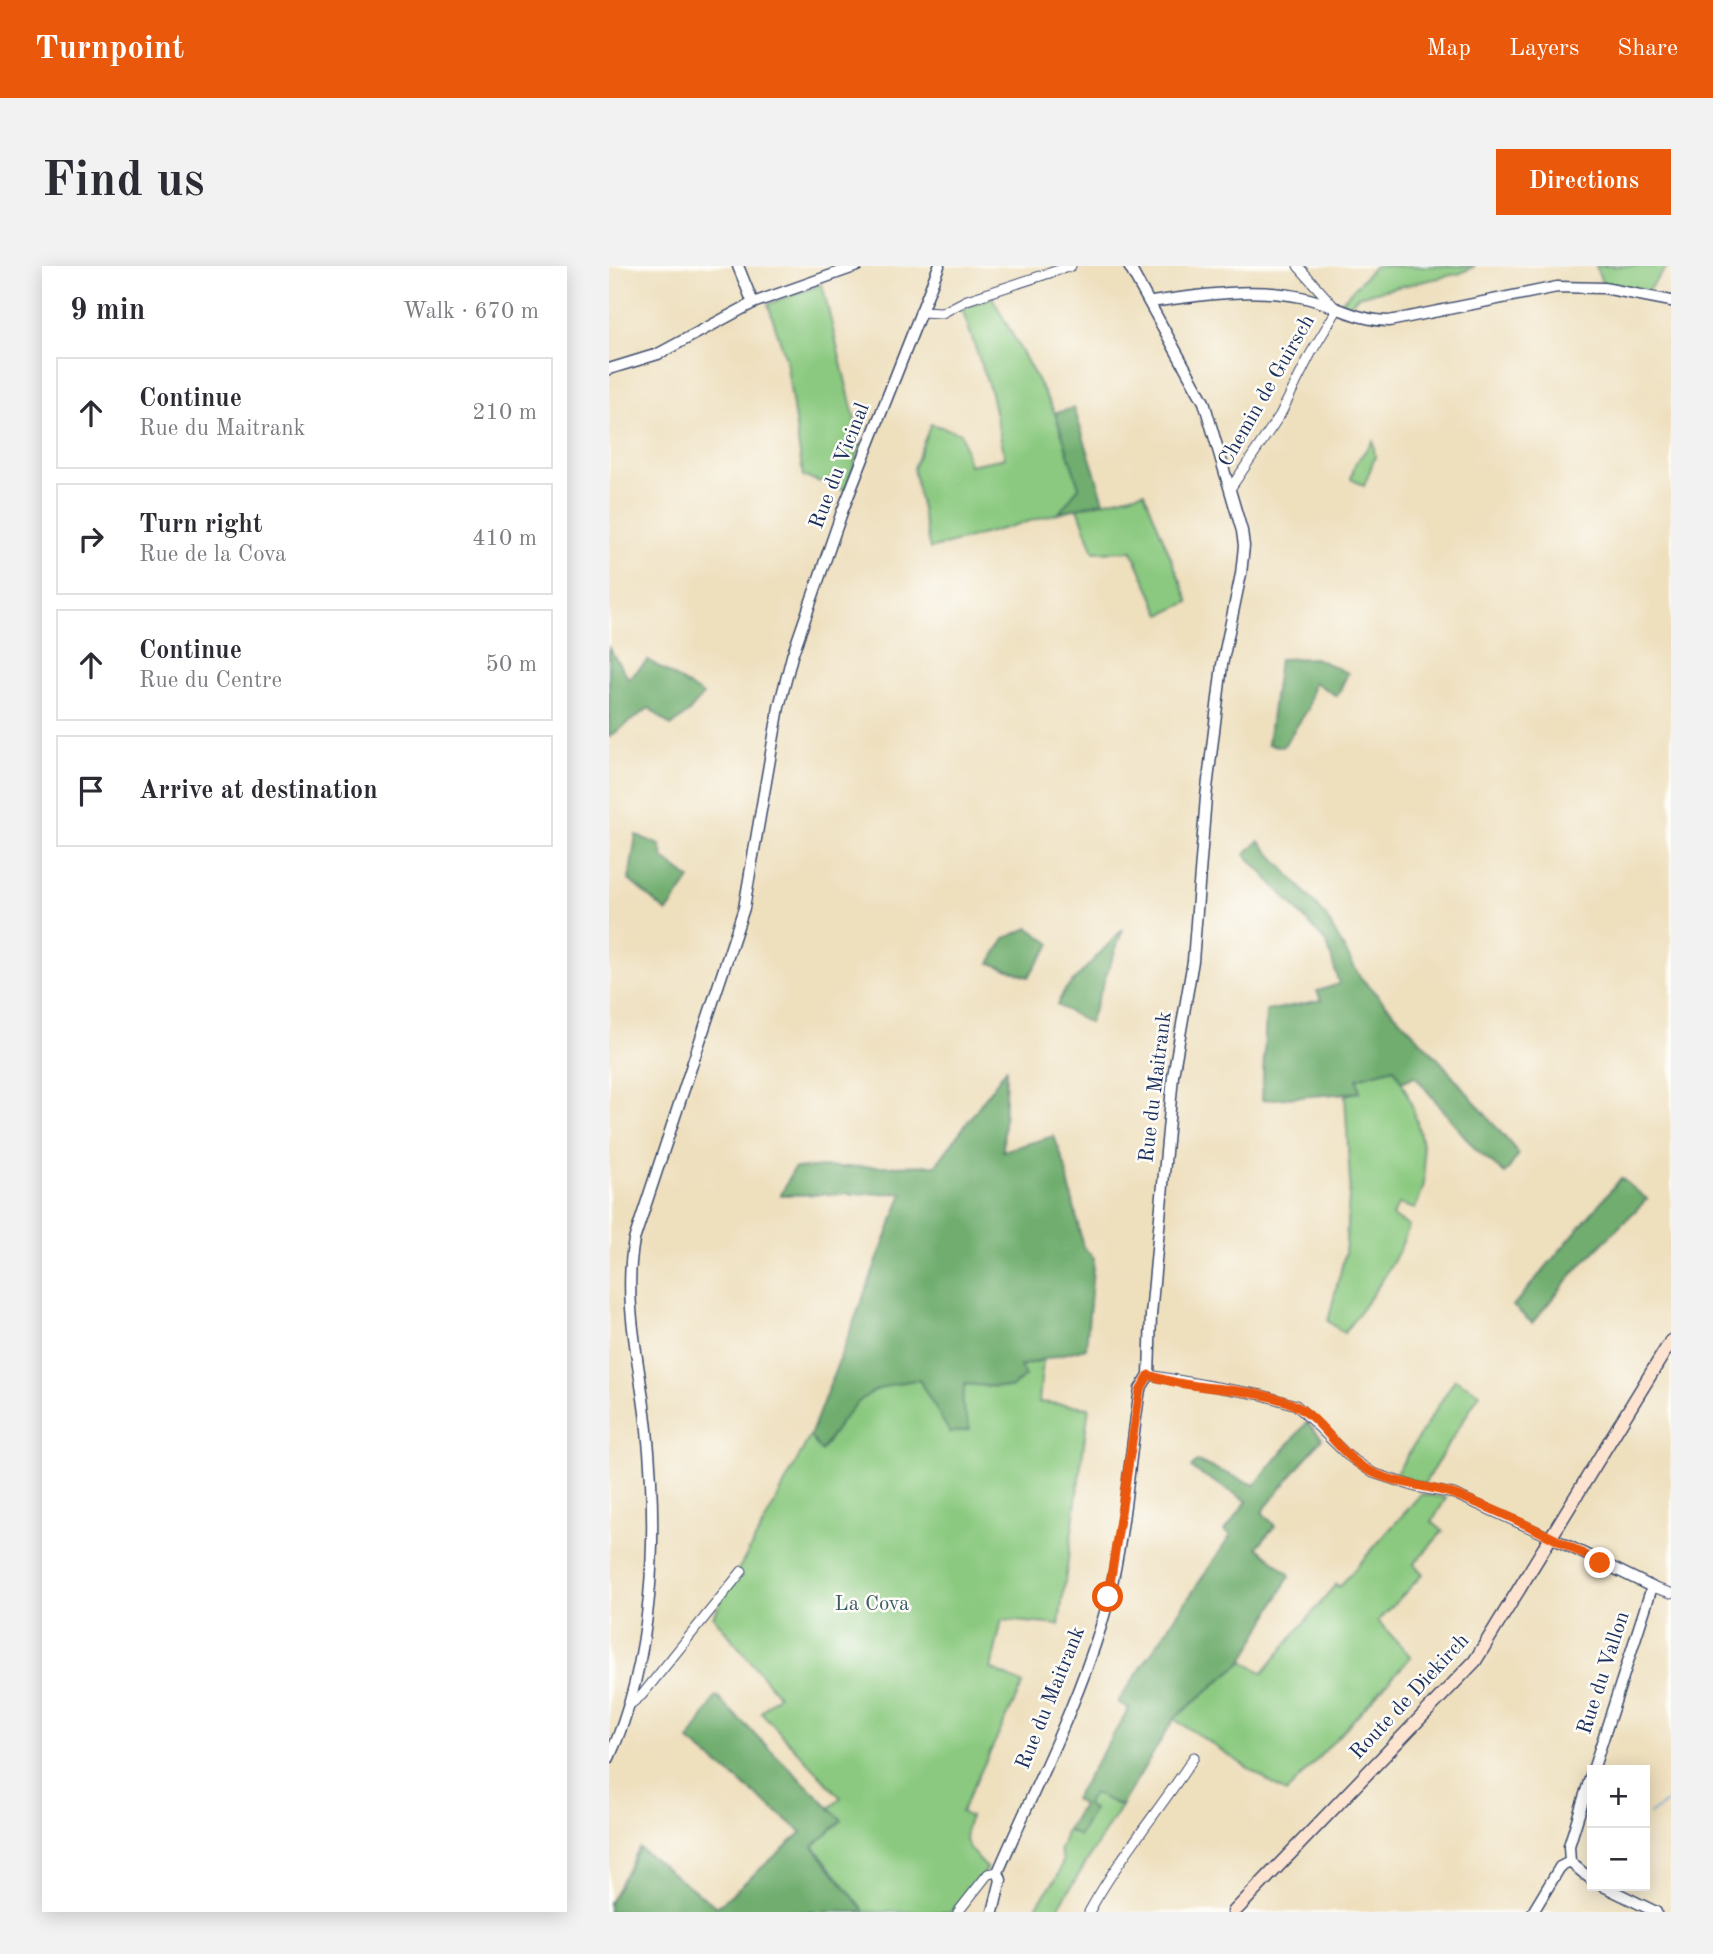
<!DOCTYPE html>
<meta charset="utf-8">
<style>
:root{--surface:#fff;--page:#f2f2f3;--text:#2b2b33;--muted:#7c7c81;--line:#e1e1e2;--accent:#ea580c}
body{margin:0;font-family:"Old Standard TT",serif;background:var(--page);color:var(--text)}
.controls{position:absolute;right:21px;bottom:21px;display:grid;overflow:hidden;border-radius:0px;box-shadow:0 4px 18px #0003}
.controls button{width:63px;height:63px;display:grid;place-items:center;padding:0;border:0;border-bottom:2px solid var(--line);background:var(--surface);color:var(--text);font:35px sans-serif}
.stop{position:absolute;width:21px;height:21px;margin:-16px;border:5px solid #ea580c;border-radius:50%;background:#fff}
.stop.end{background:#ea580c;border-color:#fff;box-shadow:0 2px 7px #0008}
.list{margin:0;padding:0;list-style:none}
h2{display:flex;justify-content:space-between;align-items:center;height:91px;margin:0;padding:0 28px;font-size:30px}
h2 small{font-size:23px;font-weight:400;color:var(--muted)}
.list li{display:grid;grid-template-columns:46px 1fr auto;gap:21px;align-items:center;box-sizing:border-box;height:112px;margin:0 14px 14px;padding:0 14px;border:2px solid var(--line);border-radius:0px}
.list b{display:block;font-size:26px;white-space:nowrap}
.list p{margin:0;font-size:23px;white-space:nowrap;color:var(--muted)}
.list em{font-size:23px;font-style:normal;color:var(--muted)}
.icon{flex:none;width:38px;height:38px;fill:none;stroke:currentColor;stroke-width:2;stroke-linecap:round;stroke-linejoin:round}
.map{position:relative;flex:none;width:1062px;height:1646px;overflow:hidden;border-radius:0px}
header{display:flex;align-items:center;gap:42px;box-sizing:border-box;height:98px;padding:0 35px;background:var(--accent);color:#fff}
header strong{font-size:33px}
nav{display:flex;gap:38px;margin-inline-start:auto;font-size:24px}
.intro{display:flex;align-items:center;justify-content:space-between;box-sizing:border-box;height:168px;padding:0 42px}
h1{margin:0;font-size:49px}
.button{padding:18px 32px;border-radius:0px;background:var(--accent);color:#fff;font-size:24px;font-weight:700}
main{display:flex;gap:42px;padding:0 42px}
aside{flex:1;background:var(--surface);border-radius:0px;box-shadow:0 4px 18px #0003}
.map>svg:first-child{display:block}
.green{fill:#8ac97f;stroke:#527c6e;stroke-width:2}
.forest{fill:#6fad6e;stroke:#456e66;stroke-width:2}
.lines{fill:none;stroke-linecap:round;stroke-linejoin:round}
.stream{stroke:#67a1d6;stroke-width:2}
.minor-casing{stroke:#3b496c;stroke-width:11}
.tertiary-casing{stroke:#3b496c;stroke-width:13}
.secondary-casing{stroke:#3b496c;stroke-width:15}
.minor{stroke:#fff;stroke-width:9}
.tertiary{stroke:#fff;stroke-width:10}
.secondary{stroke:#fde4d1;stroke-width:12}
.route{stroke:#ea580c;stroke-width:9}
.labels{text-anchor:middle;dominant-baseline:central;stroke-width:5;stroke-linejoin:round;paint-order:stroke}
.street-label{font-size:21px;fill:#1b2f5e;stroke:#fdfcf7}
.park-label{font-size:21px;fill:#3c5d68;stroke:#fdfcf7}
</style>
<header>
<strong>Turnpoint</strong>
<nav><a>Map</a><a>Layers</a><a>Share</a></nav>
</header>
<div class="intro"><h1>Find us</h1><a class="button">Directions</a></div>
<main>
<aside>
<h2>9 min<small>Walk · 670 m</small></h2>
<ul class="list">
<li><svg class="icon" aria-label="ahead" viewBox="0 0 24 24"><path d="M12 20V5M6 11l6-6 6 6"/></svg><div><b>Continue</b><p>Rue du Maitrank</p></div><em>210 m</em></li>
<li><svg class="icon" aria-label="right" viewBox="0 0 24 24"><path d="M7 20v-9h11M14 6l5 5-5 5"/></svg><div><b>Turn right</b><p>Rue de la Cova</p></div><em>410 m</em></li>
<li><svg class="icon" aria-label="ahead" viewBox="0 0 24 24"><path d="M12 20V5M6 11l6-6 6 6"/></svg><div><b>Continue</b><p>Rue du Centre</p></div><em>50 m</em></li>
<li><svg class="icon" aria-label="arrive" viewBox="0 0 24 24"><path d="M6 21V4h12l-3 4 3 4H6"/></svg><div><b>Arrive at destination</b></div></li>
</ul>
</aside>
<div class="map">
<svg width="1062" height="1646" viewBox="0 0 1062 1646">
<rect width="100%" height="100%" fill="#fdfcf7"/>
<filter id="ink" filterUnits="userSpaceOnUse"><feTurbulence type="fractalNoise" baseFrequency=".0143" numOctaves="2"/><feDisplacementMap in="SourceGraphic" scale="14" xChannelSelector="R" yChannelSelector="G"/><feConvolveMatrix kernelMatrix="1 2 1 2 8 2 1 2 1" color-interpolation-filters="sRGB"/></filter>
<filter id="wash" filterUnits="userSpaceOnUse"><feTurbulence type="fractalNoise" baseFrequency=".00686" numOctaves="4" result="noise"/><feDisplacementMap in="SourceGraphic" scale="28" xChannelSelector="R" yChannelSelector="G"/><feGaussianBlur stdDeviation="1.57" result="paint"/><feColorMatrix in="noise" values="0 0 0 0 0 0 0 0 0 0 0 0 0 0 0 0 0 1.4 0 .05"/><feComposite in="paint" operator="in"/></filter>
<g filter="url(#wash)">
<rect width="100%" height="100%" fill="#eedfbd"/>
<g class="green">
<polygon points="766,0 866,0 852,7 749,30 743,36 741,45 730,38"/>
<polygon points="987,0 1059,0 1035,29 995,22"/>
<polygon points="213,18 252,179 236,224 194,210 177,93 159,38"/>
<polygon points="383,31 446,147 470,221 450,247 321,283 304,202 322,158 352,167 360,199 396,192 382,127 353,43"/>
<polygon points="764,175 766,191 755,220 742,213 746,198"/>
<polygon points="535,226 580,336 552,349 523,285 485,286 469,242"/>
<path d="M785,802C804,833 818,880 815,917C814,926 809,935 806,943L790,938L783,950L800,960C787,1000 760,1033 735,1067L719,1055L736,988L741,916L736,829L751,826L748,812Z"/>
<path d="M434,1094L430,1136L480,1141L450,1359L393,1354L382,1403L414,1418L352,1546L361,1551C350,1575 360,1584 378,1602L344,1646H256L204,1579L233,1554L221,1542L232,1532L152,1446L169,1429L104,1350C111,1341 112,1331 118,1322C149,1273 173,1222 201,1170L212,1185C243,1139 251,1119 310,1114L341,1166L360,1163L353,1138L355,1118L402,1122L411,1100Z"/>
<polygon points="846,1113 871,1127 815,1218 786,1209"/>
<polygon points="812,1228 837,1232 823,1256 834,1265 805,1298 814,1308 769,1355 802,1391 677,1527 565,1453 634,1395 654,1407 727,1318 730,1321"/>
<polygon points="484,1527 512,1540 449,1642 451,1646 423,1646 450,1608 454,1594 451,1584 458,1564 470,1569 484,1543 477,1539"/>
</g>
<g class="forest">
<polygon points="465,142 495,235 450,247 470,221 446,147"/>
<polygon points="0,382 20,413 39,394 94,429 80,446 62,460 40,442 0,471"/>
<polygon points="706,392 739,407 728,430 705,416 699,443 674,481 659,478 670,393"/>
<polygon points="27,569 51,579 55,593 81,613 58,646 20,614"/>
<polygon points="650,575 716,649 751,711 832,796 910,888 896,908 867,884 806,810 793,816 785,802 748,812 751,826 653,834 657,745 712,734 708,725 730,718 718,677 636,588"/>
<polygon points="420,662 442,678 419,711 381,697 396,672"/>
<polygon points="514,663 480,757 448,739 455,725"/>
<path d="M397,803L394,885L445,870L456,900L474,981L485,992L477,1082L411,1100L416,1110L402,1122L356,1118L353,1138L361,1163L341,1167L310,1114C254,1118 241,1142 212,1185L201,1170L294,927L172,929L185,902L327,899Z"/>
<polygon points="1012,912 1038,933 969,1002 923,1057 904,1040"/>
<polygon points="698,1156 713,1172 653,1246 666,1260 648,1281 681,1309 634,1395 565,1453 512,1540 484,1527 477,1539 484,1544 470,1570 458,1564 473,1539 465,1533 520,1443 509,1436 622,1269 616,1265 638,1235 582,1202 588,1195 646,1219"/>
<polygon points="107,1430 233,1554 204,1580 256,1646 0,1646 0,1637 30,1582 108,1641 193,1566 80,1475"/>
</g>
<g class="lines">
<polyline class="stream" points="1041,1548 1062,1534"/>
</g>
</g>
<g filter="url(#ink)">
<g class="lines">
<defs>
<g id="minor">
<polyline points="311,46 333,47 358,34 462,0"/>
<polyline points="621,223 671,149 702,87 728,44 689,0"/>
<polyline points="540,1109 653,1129 687,1139 738,1189 764,1207 807,1221 845,1228 943,1272"/>
<polyline points="1043,1321 1062,1327"/>
<polyline points="23,1437 33,1429 133,1305"/>
<polyline points="349,1646 379,1608 389,1606"/>
<path d="M480,1646C510,1591 551,1544 585,1491"/>
</g>
<g id="tertiary">
<polyline points="129,0 144,37"/>
<path d="M542,36C591,29 643,21 692,31C723,37 748,55 780,55L948,21L995,22L1062,35"/>
<polyline points="0,103 49,88 144,37 248,0"/>
<polyline points="943,1272 1043,1321 984,1504"/>
<path d="M0,1492C45,1394 49,1270 38,1164C32,1102 13,1037 25,974L135,642L170,441L183,390L233,246L330,0"/>
<polyline points="961,1596 960,1580 983,1506"/>
<polyline points="961,1596 983,1614"/>
<polyline points="994,1620 1047,1646"/>
<path d="M384,1646L392,1614L389,1606C424,1525 466,1444 492,1360C515,1286 519,1200 531,1123L540,1109L542,1049L564,810L584,695L597,531L613,399L632,308L635,280L633,265L595,136L520,0"/>
<polyline points="924,1646 951,1601 961,1596"/>
</g>
<polyline id="secondary" points="625,1646 866,1395 1062,1075"/>
</defs>
<use href="#minor" class="minor-casing"/>
<use href="#tertiary" class="tertiary-casing"/>
<use href="#secondary" class="secondary-casing"/>
<use href="#minor" class="minor"/>
<use href="#tertiary" class="tertiary"/>
<use href="#secondary" class="secondary"/>
</g>
</g>
<g class="lines" filter="url(#ink)">
<path class="route" d="M499,1331L531,1124L540,1109C584,1125 632,1120 676,1135C712,1147 727,1188 761,1205C788,1219 819,1219 847,1229C897,1247 945,1272 991,1297"/>
</g>
<g class="labels">
<g class="street-label">
<text transform="translate(658 125) rotate(-60)">Chemin de Guirsch</text>
<text transform="translate(231 200) rotate(-69)">Rue du Vicinal</text>
<text transform="translate(547 821) rotate(-83)">Rue du Maitrank</text>
<text transform="translate(995 1407) rotate(-72)">Rue du Vallon</text>
<text transform="translate(801 1431) rotate(-47)">Route de Diekirch</text>
<text transform="translate(442 1432) rotate(-68)">Rue du Maitrank</text>
</g>
<g class="park-label">
<text x="263" y="1338">La Cova</text>
</g>
</g>
</svg>
<div class="controls">
<button>+</button>
<button>−</button>
</div>
<div class="stop" style="left:499px;top:1331px"></div>
<div class="stop end" style="left:991px;top:1297px"></div>
</div>
</main>
